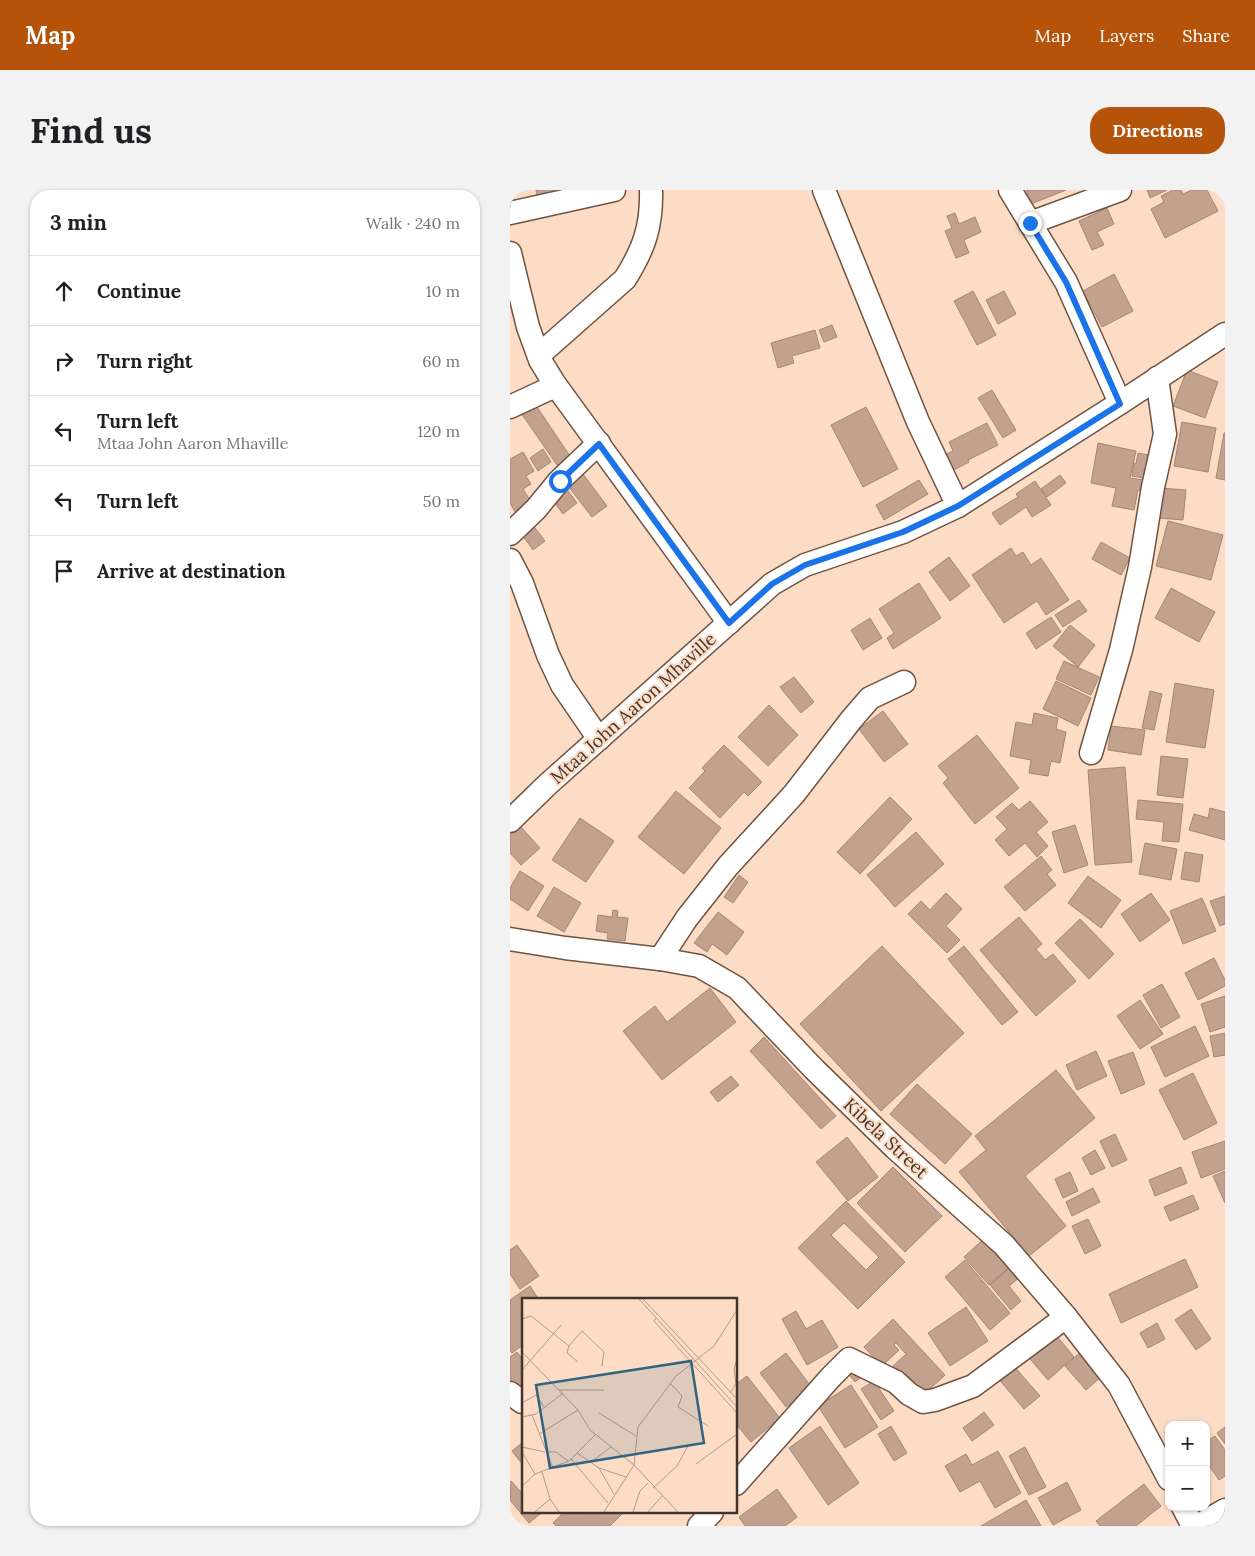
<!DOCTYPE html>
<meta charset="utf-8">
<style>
:root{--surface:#fff;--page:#f2f2f2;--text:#202124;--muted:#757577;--line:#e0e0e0;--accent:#b45309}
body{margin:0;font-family:Lora,serif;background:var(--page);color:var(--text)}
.controls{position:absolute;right:15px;bottom:15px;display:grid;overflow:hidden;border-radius:10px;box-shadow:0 1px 4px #0004}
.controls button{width:45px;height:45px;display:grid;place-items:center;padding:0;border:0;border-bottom:1px solid var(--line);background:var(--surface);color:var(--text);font:25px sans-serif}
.stop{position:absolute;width:15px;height:15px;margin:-11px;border:4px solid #1a73e8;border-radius:50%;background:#fff}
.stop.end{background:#1a73e8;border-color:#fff;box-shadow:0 1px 5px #0008}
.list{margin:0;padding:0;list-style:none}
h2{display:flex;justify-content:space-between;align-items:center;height:65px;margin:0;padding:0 20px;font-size:21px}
h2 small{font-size:16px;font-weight:400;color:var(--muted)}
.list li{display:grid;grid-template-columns:32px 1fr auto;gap:15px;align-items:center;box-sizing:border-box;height:70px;padding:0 20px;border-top:1px solid var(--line)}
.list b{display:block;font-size:19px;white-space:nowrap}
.list p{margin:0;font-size:16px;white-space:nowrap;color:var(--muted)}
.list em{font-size:16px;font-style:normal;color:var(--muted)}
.icon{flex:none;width:28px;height:28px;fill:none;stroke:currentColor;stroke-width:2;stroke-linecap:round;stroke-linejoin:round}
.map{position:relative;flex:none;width:715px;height:1336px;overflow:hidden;border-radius:20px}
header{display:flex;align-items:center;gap:30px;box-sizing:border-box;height:70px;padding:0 25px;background:var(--accent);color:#fff}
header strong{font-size:24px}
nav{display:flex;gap:28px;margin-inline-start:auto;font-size:18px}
.intro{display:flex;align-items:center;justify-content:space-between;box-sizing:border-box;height:120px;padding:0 30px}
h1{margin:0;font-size:35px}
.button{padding:12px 22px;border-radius:20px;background:var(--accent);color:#fff;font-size:18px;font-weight:700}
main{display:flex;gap:30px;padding:0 30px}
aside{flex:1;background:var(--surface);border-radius:20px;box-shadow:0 1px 4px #0004}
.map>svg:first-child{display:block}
.building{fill:#c2a28e;stroke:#a58672;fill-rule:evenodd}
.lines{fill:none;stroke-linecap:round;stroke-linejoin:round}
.minor-casing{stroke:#6f5340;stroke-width:25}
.minor{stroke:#fff;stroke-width:22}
.route{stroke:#1a73e8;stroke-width:6}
.labels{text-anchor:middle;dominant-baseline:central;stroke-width:4.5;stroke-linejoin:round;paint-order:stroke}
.street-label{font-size:18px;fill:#42352d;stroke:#fddcc6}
.inset-road{fill:none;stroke:#b29989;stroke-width:1}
.view{fill:#306481;fill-opacity:0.15;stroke:#306481;stroke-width:2.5}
.inset-edge{fill:none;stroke:#42352d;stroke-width:2.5}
</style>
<header>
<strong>Map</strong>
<nav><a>Map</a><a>Layers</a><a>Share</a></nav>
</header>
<div class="intro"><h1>Find us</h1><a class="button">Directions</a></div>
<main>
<aside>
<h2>3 min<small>Walk · 240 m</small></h2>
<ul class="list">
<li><svg class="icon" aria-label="ahead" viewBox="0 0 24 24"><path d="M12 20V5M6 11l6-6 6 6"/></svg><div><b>Continue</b></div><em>10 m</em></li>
<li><svg class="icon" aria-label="right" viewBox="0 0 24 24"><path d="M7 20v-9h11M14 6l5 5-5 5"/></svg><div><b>Turn right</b></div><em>60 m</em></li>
<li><svg class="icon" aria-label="left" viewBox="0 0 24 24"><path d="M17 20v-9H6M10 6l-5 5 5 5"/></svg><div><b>Turn left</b><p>Mtaa John Aaron Mhaville</p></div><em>120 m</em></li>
<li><svg class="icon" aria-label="left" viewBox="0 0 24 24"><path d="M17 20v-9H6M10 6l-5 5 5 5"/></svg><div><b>Turn left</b></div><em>50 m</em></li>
<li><svg class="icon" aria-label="arrive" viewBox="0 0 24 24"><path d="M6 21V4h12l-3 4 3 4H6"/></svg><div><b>Arrive at destination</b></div></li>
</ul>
</aside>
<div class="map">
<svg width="715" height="1336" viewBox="0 0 715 1336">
<rect width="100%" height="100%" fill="#fddcc6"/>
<g class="building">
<polygon points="26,0 61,0 28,9"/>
<polygon points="516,0 556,0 521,14"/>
<polygon points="637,0 657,0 640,8"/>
<polygon points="663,0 671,0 673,4 682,0 697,0 708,21 655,48 641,19 654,12 651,6"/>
<polygon points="597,18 604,34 587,42 594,55 582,60 569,31"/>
<polygon points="445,23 449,34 465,27 471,42 454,50 459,63 446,68 435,41 442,38 437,26"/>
<polygon points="604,84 623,121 592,137 573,101"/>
<polygon points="463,101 486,145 467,155 444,111"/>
<polygon points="494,101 506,124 488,134 476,110"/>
<polygon points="322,135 327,147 314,152 309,140"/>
<polygon points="305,140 310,158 282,166 284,173 268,178 261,153"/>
<polygon points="677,180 708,192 695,228 663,216"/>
<polygon points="482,200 506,240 493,248 468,208"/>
<polygon points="23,211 62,269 49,278 9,220"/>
<polygon points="356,217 388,279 353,297 321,235"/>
<polygon points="672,232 706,238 698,282 664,276"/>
<polygon points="477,233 488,255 458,270 459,272 438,283 430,267 443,261 439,252"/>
<polygon points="714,243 715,243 715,290 706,288"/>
<polygon points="588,253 626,261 620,288 634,290 632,301 628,300 624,320 602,316 606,298 581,293"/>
<polygon points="33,259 41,272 28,281 20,268"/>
<polygon points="13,262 24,281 16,286 21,294 13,299 23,315 7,325 0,313 0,269"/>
<polygon points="628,263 644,266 640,289 622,286 624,273 626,274"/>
<polygon points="73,284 97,316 82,327 58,296"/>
<polygon points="550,285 556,293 537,307 531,299"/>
<polygon points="409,290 418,304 374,330 366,315"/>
<polygon points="525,291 541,315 522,327 516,317 490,335 482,323 508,307 506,304"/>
<polygon points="56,298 67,313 53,324 42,309"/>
<polygon points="651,298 676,300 673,330 648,328"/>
<polygon points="19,330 35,351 23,360 8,339"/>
<polygon points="658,331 713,345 701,390 646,376"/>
<polygon points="591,352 620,368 611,385 582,369"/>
<polygon points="501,358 506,366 513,362 521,375 531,368 559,410 536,425 527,411 494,433 462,385"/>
<polygon points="439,367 460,396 440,411 419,382"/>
<polygon points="409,393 431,428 383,459 377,448 384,443 369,419"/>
<polygon points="661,398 705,422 689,452 645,428"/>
<polygon points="569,410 577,421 553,437 545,425"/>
<polygon points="541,427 551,442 526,459 516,443"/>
<polygon points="360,428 372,448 353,460 341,440"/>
<polygon points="560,435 585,455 568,477 543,456"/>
<polygon points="554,471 589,487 581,505 546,489"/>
<polygon points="284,487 304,512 291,523 270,497"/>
<polygon points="546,491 581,508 568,536 533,519"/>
<polygon points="665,493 704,500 695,558 656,552"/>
<polygon points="640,501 652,504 644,540 632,538"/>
<polygon points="259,515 288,545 258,576 228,547"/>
<polygon points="373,521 398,554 374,572 349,539"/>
<polygon points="524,523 548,528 546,539 556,542 550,573 541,571 538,586 519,583 521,570 500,566 506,532 522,535"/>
<polygon points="601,536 635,540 631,565 598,560"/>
<polygon points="467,545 509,598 465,634 433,593 438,588 428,576"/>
<polygon points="214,555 252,592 238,606 234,602 210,628 179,598 195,581 192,578"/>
<polygon points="651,566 678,569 673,608 647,605"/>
<polygon points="615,577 622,672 585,675 578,580"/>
<polygon points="166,601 211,638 174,684 128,647"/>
<polygon points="380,607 402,629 350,684 327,662"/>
<polygon points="628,610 673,614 669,652 652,651 654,632 626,629"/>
<polygon points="520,611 538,632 526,642 538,656 527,667 515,653 499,666 485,650 497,639 486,627 502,613 509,620"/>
<polygon points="700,618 715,622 715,650 679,640 684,624 698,628"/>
<polygon points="70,628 104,651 76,692 42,670"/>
<polygon points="9,635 30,658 11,675 0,663 0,642"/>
<polygon points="565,635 578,675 554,683 542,642"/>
<polygon points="406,642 434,674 385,717 357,685"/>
<polygon points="635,653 667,659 661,690 629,684"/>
<polygon points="675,662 693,665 689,692 671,689"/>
<polygon points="531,666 542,680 537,684 546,695 515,721 494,697"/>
<polygon points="10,681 34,696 18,721 0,709 0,698"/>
<polygon points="229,685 238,692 223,713 214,707"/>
<polygon points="578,686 611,710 591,738 558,713"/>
<polygon points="44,697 71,713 54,742 27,726"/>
<polygon points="436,703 452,719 436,736 450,750 437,763 398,724 411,711 420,720"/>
<polygon points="641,703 660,730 630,752 611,724"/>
<polygon points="715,706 715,734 710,736 700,711"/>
<polygon points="692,708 706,741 673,754 660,721"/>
<polygon points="103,720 108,721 107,727 118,728 115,751 97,749 98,743 86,741 88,725 102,727"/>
<polygon points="208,722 234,742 217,765 202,754 197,762 184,753"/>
<polygon points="509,727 532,754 526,759 535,770 543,764 566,791 526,826 470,760"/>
<polygon points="570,729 604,764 579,789 545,753"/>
<polygon points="372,756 454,843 371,921 290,834"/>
<polygon points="454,756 508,822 492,835 438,769"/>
<polygon points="704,768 715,790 715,796 688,810 675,783"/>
<polygon points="652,794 670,827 651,838 633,805"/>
<polygon points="200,798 226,832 152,890 113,841 145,816 157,832"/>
<polygon points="715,806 715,837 700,842 691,814"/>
<polygon points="630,810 653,844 630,859 607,826"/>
<polygon points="685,836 699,866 655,887 641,857"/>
<polygon points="715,843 715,865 704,867 700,846"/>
<polygon points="254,847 326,926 311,939 240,861"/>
<polygon points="586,861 597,886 567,900 556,875"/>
<polygon points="623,862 635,894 611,904 598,871"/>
<polygon points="546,880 585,928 515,986 556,1036 519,1066 449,982 476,960 465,946"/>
<polygon points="683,883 707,933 674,950 649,900"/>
<polygon points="221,886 229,895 208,912 200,902"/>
<polygon points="407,894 462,944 435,974 380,924"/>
<polygon points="605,944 617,970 602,977 590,951"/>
<polygon points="337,947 368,987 338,1011 306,972"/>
<polygon points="715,951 715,979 691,988 682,962"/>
<polygon points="585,960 595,978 581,985 572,968"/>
<polygon points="383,977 432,1026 395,1062 347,1013"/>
<polygon points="671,977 677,993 645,1006 639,990"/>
<polygon points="715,981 715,1013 703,986"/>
<polygon points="560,982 568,1001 553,1008 545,989"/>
<polygon points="583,998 590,1012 562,1026 556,1012"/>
<polygon points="683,1005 689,1019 660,1031 654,1017"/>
<path d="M336,1011L395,1072L348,1119L288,1058ZM334,1033L369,1067L356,1080L321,1045Z"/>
<polygon points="578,1029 591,1056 575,1064 562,1036"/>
<polygon points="478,1045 503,1074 479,1095 454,1067"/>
<polygon points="7,1055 29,1086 10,1099 0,1084 0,1060"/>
<polygon points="675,1069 688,1097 611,1133 599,1104"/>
<polygon points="455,1070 500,1123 480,1140 435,1087"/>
<polygon points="506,1072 515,1083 499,1096 511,1111 501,1120 480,1095"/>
<polygon points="20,1096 29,1110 14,1110 14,1154 2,1163 0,1161 0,1110"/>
<polygon points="456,1117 478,1151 440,1176 418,1143"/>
<polygon points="681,1119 701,1149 686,1160 665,1130"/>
<polygon points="286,1121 296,1139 312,1130 328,1157 297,1175 272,1129"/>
<polygon points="383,1129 435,1185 409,1209 381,1178 396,1164 386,1153 384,1155 389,1160 372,1176 354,1157"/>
<polygon points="647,1133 655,1149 638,1158 630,1143"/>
<polygon points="542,1140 564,1167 538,1190 515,1163"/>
<polygon points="7,1162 14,1171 14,1209 0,1191 0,1167"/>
<polygon points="571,1162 592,1186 576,1200 555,1176"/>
<polygon points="276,1163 302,1198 276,1217 250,1183"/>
<polygon points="502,1174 530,1206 514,1219 487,1187"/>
<polygon points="335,1180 354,1185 345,1192"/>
<polygon points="237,1186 270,1228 241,1252 226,1234 226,1194"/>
<polygon points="364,1191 384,1221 371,1230 351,1199"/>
<polygon points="341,1195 368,1237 335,1258 308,1216"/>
<polygon points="474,1222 484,1235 462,1251 453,1238"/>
<polygon points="310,1236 349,1293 318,1315 279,1258"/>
<polygon points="381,1236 397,1263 384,1271 368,1244"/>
<polygon points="715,1237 715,1254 707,1243"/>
<polygon points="705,1246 715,1260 715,1286 709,1290 696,1271 696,1266 699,1264 696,1260 696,1252"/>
<polygon points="14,1251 14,1276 2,1261"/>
<polygon points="515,1257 536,1297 519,1305 499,1266"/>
<polygon points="488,1261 511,1303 485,1318 470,1291 450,1302 435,1276 456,1264 462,1275"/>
<polygon points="1,1291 14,1305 14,1322 28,1322 30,1324 19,1333 0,1310"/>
<polygon points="557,1292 571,1320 543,1335 528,1308"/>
<polygon points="634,1294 651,1316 626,1336 590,1336 586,1331"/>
<polygon points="267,1299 287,1327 275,1336 235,1336 229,1327"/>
<polygon points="516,1310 531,1336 471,1336"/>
<polygon points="54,1322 79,1322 82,1325 85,1322 114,1322 100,1336 46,1336 43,1333"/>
</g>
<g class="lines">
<defs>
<g id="minor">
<polyline points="314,0 408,232 448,316"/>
<polyline points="500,0 556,92 610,213"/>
<polyline points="0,23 104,0"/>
<polyline points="520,33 610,0"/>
<polyline points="0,63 18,137 30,170 44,193 219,433"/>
<path d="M29,165L115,89C134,59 142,36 141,0"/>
<polyline points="0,217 43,197 45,195"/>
<polyline points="0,344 26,319 49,291 89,253"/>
<polyline points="0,370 12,393 38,465 52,495 89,549"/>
<polyline points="581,563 611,460 630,377 643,297 655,244 647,188"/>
<polyline points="0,631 37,595 262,394 295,375 393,342 448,316 610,213 715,144"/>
<polyline points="0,749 55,758 150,769 189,776 227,798 304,879 385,958 494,1055 556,1127 609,1195 659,1289"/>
<polyline points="150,769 177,728 218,676 284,604 341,530 360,508 394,492"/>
<polyline points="0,1203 12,1212"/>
<polyline points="226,1294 321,1187 339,1169 386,1192 399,1204 413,1212 425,1210 463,1196 556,1127"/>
<polyline points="673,1317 683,1336"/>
<polyline points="189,1336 202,1322"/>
<polyline points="687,1336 715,1320"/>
</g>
</defs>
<use href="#minor" class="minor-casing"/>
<use href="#minor" class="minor"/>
</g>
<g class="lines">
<polyline class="route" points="50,291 89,254 219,433 262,394 295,375 393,342 448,316 610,214 556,92 520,33"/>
</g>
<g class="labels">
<g class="street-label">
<text transform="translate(123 518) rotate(-42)">Mtaa John Aaron Mhaville</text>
<text transform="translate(376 948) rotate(43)">Kibela Street</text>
</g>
</g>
<g transform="translate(12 1108)">
<rect width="215" height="215" fill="#fddcc6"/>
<path class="inset-road" d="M117,1L215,109M121,1L215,101M134,20L132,23L215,115M0,21L9,18L47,48L60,33L82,54L80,68M47,48L45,55L56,64M0,54L56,112L68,132L112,167L156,214M0,72L39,27M148,85L160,98L156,109L186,128M37,92H82M208,95L214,86L212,71L215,61M0,105L14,97L22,109M77,115L114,138M10,117L31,170M0,119L14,116L41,95M17,136L56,112M0,149L23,154M0,154L13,176M24,154H34L46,163M55,155L77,170L104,179M49,161L86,205M69,164L89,149M174,166L215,136M77,170L92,196M20,174L28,201L37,214M0,188L13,176L47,163L73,137M131,190L155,168L167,146M13,214L28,201M82,214L112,167L116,129L154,78L192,48L215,12M111,214L118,193L126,185M126,214L140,198"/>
<path class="view" d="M169,63L182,145L28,170L14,87Z"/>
<rect width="215" height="215" class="inset-edge"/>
</g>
</svg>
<div class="controls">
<button>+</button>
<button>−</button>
</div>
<div class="stop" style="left:50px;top:291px"></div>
<div class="stop end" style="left:520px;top:33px"></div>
</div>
</main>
